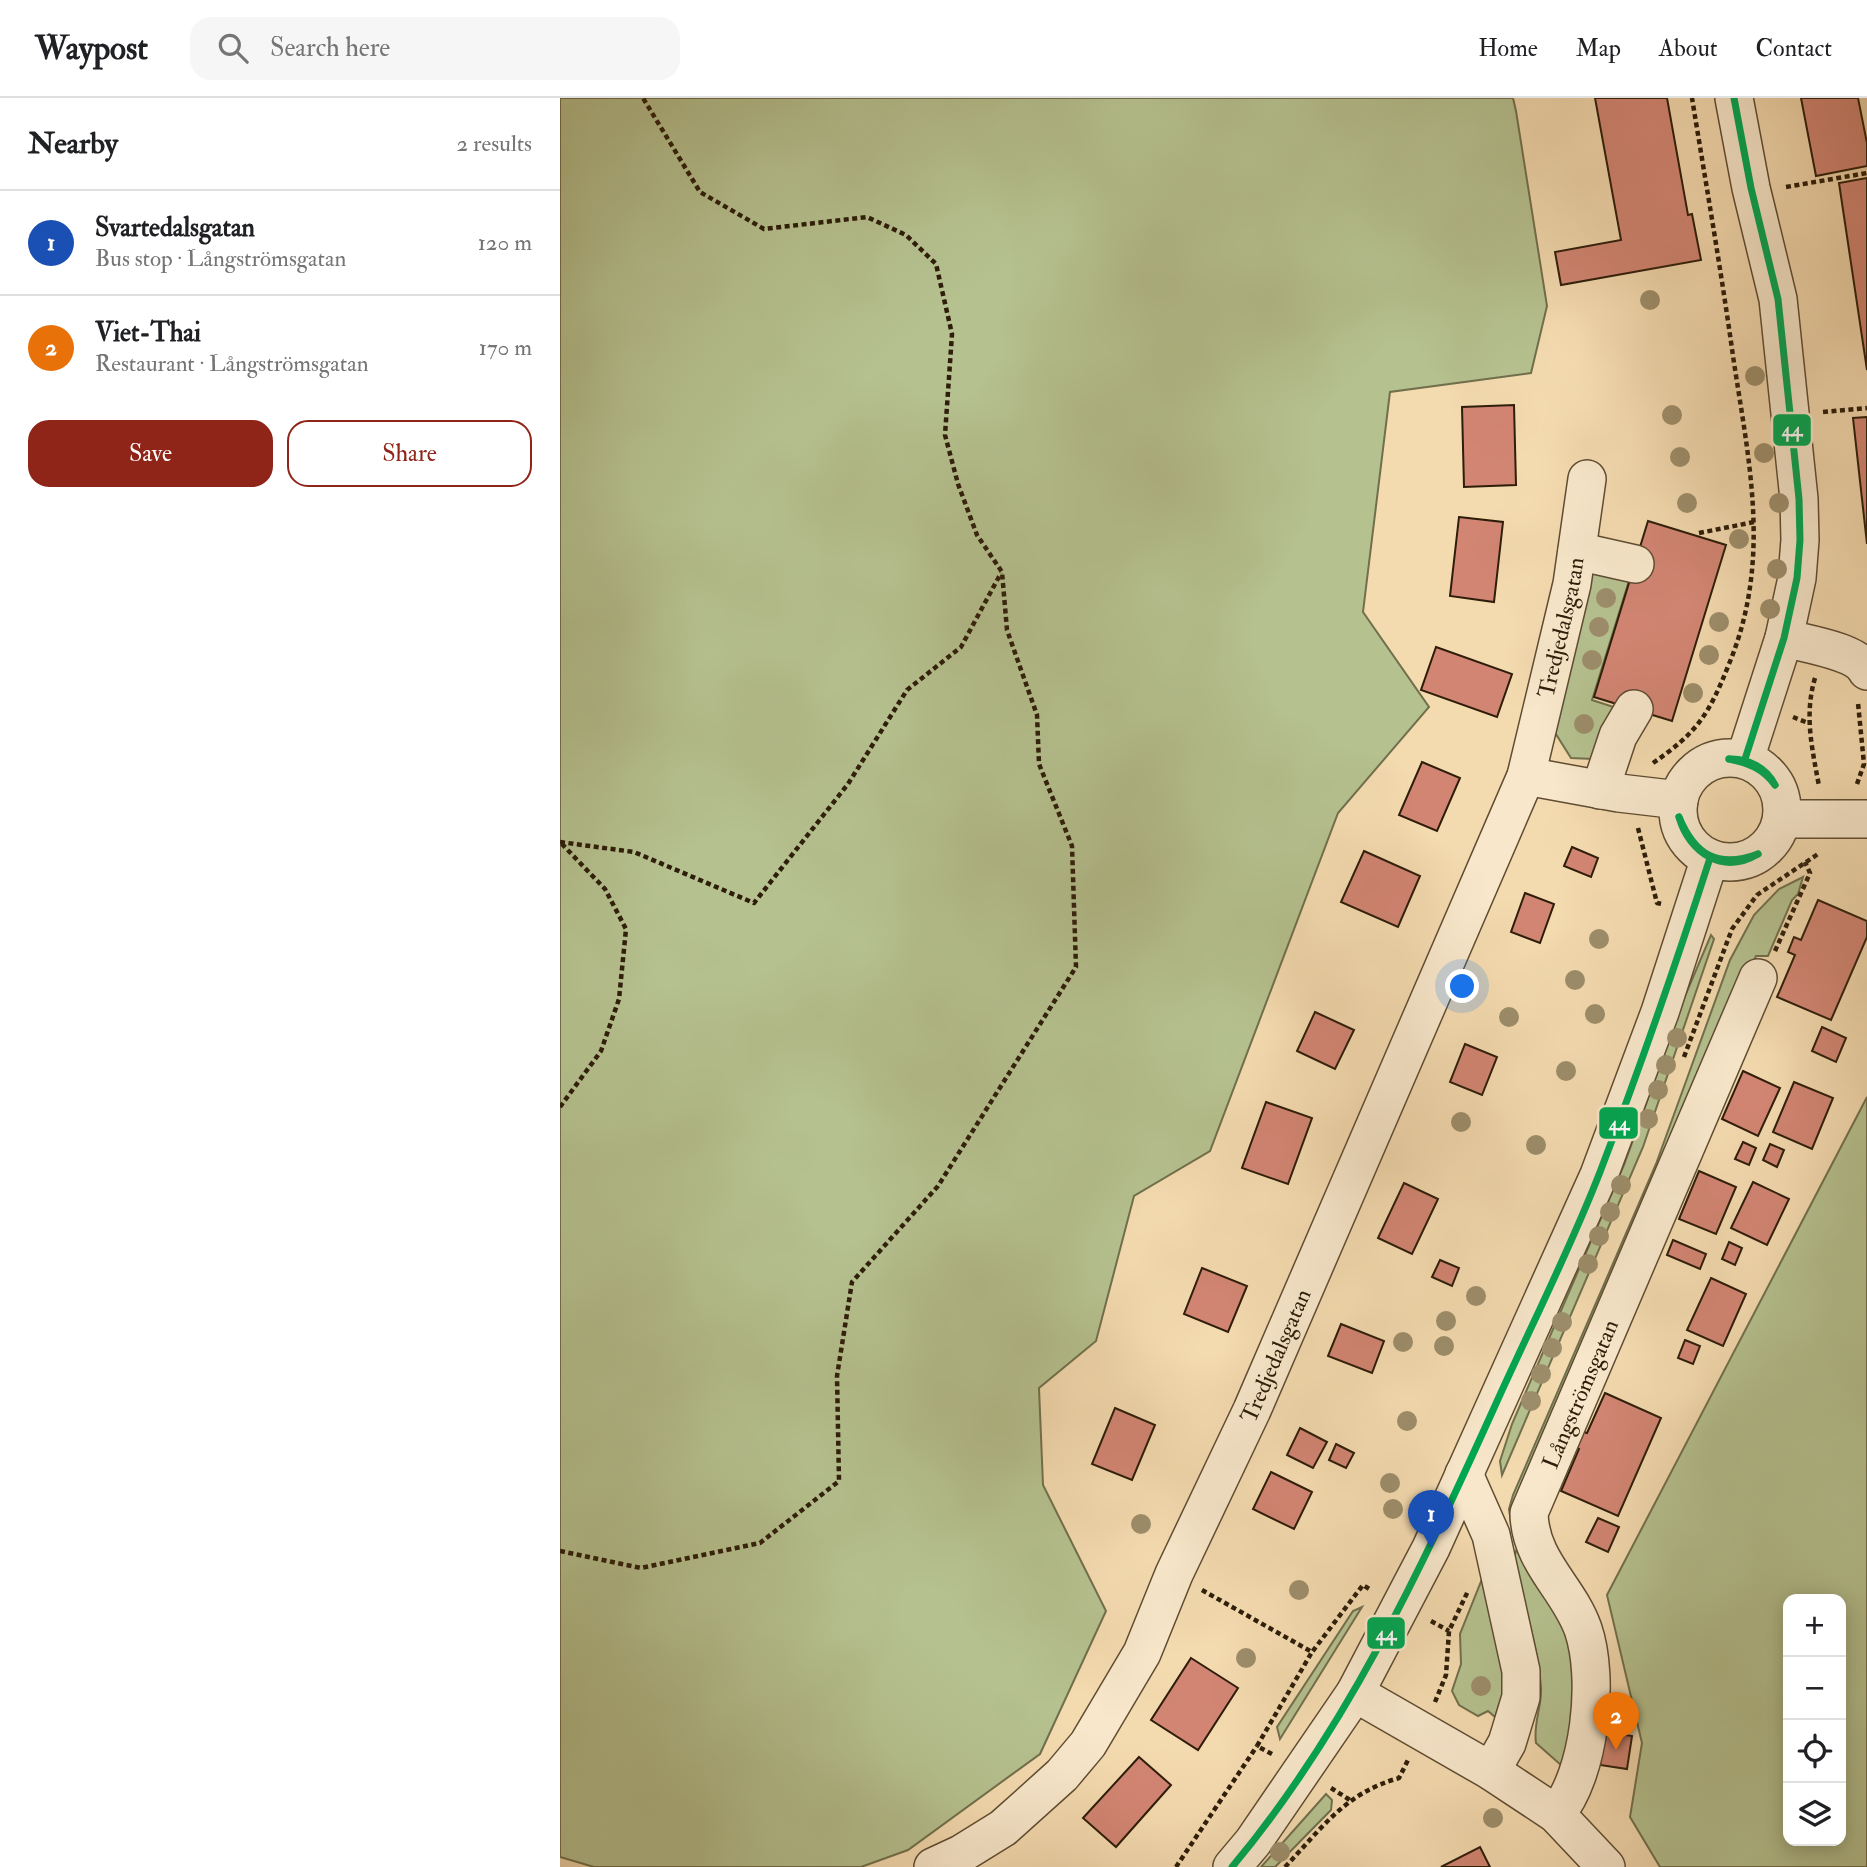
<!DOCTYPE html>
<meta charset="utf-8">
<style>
:root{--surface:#fff;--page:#f6f6f6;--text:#202124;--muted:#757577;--line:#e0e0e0;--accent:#8f2418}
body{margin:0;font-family:"IM FELL Double Pica",serif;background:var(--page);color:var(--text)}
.controls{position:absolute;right:21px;bottom:21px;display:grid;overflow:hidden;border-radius:14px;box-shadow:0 4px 18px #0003}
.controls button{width:63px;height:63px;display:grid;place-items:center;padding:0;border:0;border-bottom:2px solid var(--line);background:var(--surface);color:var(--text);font:35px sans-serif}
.you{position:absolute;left:903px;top:889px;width:24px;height:24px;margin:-18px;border:5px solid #fff;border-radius:50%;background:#1a73e8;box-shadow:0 0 0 10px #1a73e833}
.badge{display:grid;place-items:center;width:46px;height:46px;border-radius:50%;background:var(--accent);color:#fff;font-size:23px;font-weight:700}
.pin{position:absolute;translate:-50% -58px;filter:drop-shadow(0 2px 4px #0008)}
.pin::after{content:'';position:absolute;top:37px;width:24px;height:21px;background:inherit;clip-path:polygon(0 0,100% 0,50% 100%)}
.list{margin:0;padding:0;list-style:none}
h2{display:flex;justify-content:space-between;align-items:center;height:91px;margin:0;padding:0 28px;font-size:30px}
h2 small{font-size:23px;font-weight:400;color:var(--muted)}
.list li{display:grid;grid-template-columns:46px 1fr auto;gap:21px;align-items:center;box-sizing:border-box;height:105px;padding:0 28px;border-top:2px solid var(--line)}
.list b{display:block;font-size:26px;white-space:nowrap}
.list p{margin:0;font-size:23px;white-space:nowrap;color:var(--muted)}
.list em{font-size:23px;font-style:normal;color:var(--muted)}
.actions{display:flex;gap:14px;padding:21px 28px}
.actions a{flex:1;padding:16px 0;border:2px solid var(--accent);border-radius:21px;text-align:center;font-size:24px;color:var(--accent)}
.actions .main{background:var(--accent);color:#fff}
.icon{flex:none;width:38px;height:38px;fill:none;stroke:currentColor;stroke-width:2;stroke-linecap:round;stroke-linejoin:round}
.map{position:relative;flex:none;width:1307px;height:1769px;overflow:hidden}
header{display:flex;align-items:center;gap:42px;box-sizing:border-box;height:98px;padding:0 35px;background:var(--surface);border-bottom:2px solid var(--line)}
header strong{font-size:33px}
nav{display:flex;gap:38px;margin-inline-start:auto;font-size:24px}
.search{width:490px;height:63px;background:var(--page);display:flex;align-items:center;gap:18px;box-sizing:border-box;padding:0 24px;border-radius:21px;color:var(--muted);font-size:26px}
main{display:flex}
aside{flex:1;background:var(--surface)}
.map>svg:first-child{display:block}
.green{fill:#b5c18f;stroke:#716f4c;stroke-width:2;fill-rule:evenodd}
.building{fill:#d28573;stroke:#2d1d09;stroke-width:2}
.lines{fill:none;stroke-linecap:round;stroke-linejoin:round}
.minor-casing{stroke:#5f4c32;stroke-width:40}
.path{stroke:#2d1d09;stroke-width:4.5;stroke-dasharray:5 3.5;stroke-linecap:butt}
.minor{stroke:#f8e7cb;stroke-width:37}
.bus-1-casing{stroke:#f8e7cb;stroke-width:12}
.bus-1{stroke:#00a651;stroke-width:7}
.tree{fill:#9d8d6a}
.labels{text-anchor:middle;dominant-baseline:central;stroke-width:7;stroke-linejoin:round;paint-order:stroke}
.street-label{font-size:23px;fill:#2d1d09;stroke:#f8e7cb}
.line-badge{stroke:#f8e7cb;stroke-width:2.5}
.badge-label{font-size:19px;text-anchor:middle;font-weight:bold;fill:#fff}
</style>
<header>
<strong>Waypost</strong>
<div class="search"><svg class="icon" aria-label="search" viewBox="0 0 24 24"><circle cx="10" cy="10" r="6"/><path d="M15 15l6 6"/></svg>Search here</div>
<nav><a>Home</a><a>Map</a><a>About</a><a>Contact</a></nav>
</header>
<main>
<aside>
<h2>Nearby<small>2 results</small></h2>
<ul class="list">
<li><span class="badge" style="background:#1a4fb4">1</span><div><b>Svartedalsgatan</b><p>Bus stop · Långströmsgatan</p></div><em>120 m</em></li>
<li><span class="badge" style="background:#e8710a">2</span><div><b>Viet-Thai</b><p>Restaurant · Långströmsgatan</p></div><em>170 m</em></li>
</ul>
<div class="actions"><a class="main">Save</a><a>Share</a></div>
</aside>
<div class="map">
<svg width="1307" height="1769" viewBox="0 0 1307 1769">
<rect width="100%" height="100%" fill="#f4daaf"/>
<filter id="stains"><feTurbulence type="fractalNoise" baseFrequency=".00286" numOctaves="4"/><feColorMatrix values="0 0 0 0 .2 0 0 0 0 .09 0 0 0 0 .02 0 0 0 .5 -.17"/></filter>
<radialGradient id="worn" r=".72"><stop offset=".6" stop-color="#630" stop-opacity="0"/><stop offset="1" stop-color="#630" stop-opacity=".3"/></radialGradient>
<g class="green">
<polygon points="0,0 953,0 956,13 987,208 971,275 830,294 803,514 869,609 778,715 650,1053 574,1098 536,1243 479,1290 483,1387 546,1513 480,1656 348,1752 301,1769 34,1769 0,1759"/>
<polygon points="1072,473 1032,602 1060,611 1033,661 1011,660 994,633 1031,475"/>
<polygon points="1243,779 1238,796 1232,802 1208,858 1196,858 956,1426 951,1425 949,1411 953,1397 1096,1066 1170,862 1194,817 1219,791"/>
<polygon points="1151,837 1154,841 1083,1049 942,1377 940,1363 952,1326 1064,1067 1125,898"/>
<path d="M1307,999V1769H1100L1070,1719L1082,1645L1047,1497ZM1228,1501H1281V1743H1228Z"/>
<path d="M957,1450L964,1451L1012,1533L1021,1584L1002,1668L976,1645C973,1625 982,1609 981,1590C978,1547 962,1503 954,1460Z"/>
<polygon points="924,1476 949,1576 935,1619 928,1613 918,1618 899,1607 892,1593 901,1566 900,1536"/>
<polygon points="802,1509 720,1641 717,1629 793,1513"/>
<polygon points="766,1696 772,1702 771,1712 715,1769 701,1769"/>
</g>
<g class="building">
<polygon points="1035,0 1107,0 1128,117 1132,116 1141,162 1001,187 995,154 1061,142"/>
<polygon points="1241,0 1298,0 1307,45 1307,68 1256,78"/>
<polygon points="1307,80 1307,272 1279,85"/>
<polygon points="954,307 956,387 904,389 902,309"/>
<polygon points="1307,319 1307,446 1293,320"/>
<polygon points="899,419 943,424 934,504 890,498"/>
<polygon points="1088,423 1166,447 1112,623 1034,599"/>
<polygon points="876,549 952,576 937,619 861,592"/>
<polygon points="862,664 900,680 877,733 839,717"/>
<polygon points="1012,749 1038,760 1031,779 1004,768"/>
<polygon points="804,753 860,778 838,829 781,804"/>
<polygon points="965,795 994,806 980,845 951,834"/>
<polygon points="1258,802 1307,823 1307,839 1271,922 1217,899 1235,857 1228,854 1234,839 1241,842"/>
<polygon points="755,914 794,932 775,971 737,953"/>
<polygon points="1262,929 1286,940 1276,964 1252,953"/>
<polygon points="905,946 937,959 922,997 890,984"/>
<polygon points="1183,973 1220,990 1198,1038 1162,1021"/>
<polygon points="1234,984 1273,1000 1252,1051 1213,1034"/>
<polygon points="706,1004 752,1020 728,1086 682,1070"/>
<polygon points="1183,1044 1196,1050 1189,1067 1175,1061"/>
<polygon points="1210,1046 1224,1052 1217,1069 1203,1062"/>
<polygon points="1139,1073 1176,1089 1156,1136 1119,1121"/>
<polygon points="1193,1084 1229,1101 1207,1147 1171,1130"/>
<polygon points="844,1085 878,1101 852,1156 818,1140"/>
<polygon points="1113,1142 1146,1156 1140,1171 1107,1157"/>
<polygon points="1169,1144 1182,1150 1175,1167 1162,1161"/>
<polygon points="880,1162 899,1170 892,1188 872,1179"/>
<polygon points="642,1170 687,1188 668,1234 624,1216"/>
<polygon points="1151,1180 1186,1196 1163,1248 1127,1232"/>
<polygon points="781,1226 824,1243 812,1275 768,1258"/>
<polygon points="1125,1242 1140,1248 1133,1266 1118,1260"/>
<polygon points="1045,1295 1101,1320 1058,1418 1001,1393 1019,1351 1014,1348 1021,1333 1027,1335"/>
<polygon points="555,1310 595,1327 572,1382 532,1366"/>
<polygon points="740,1330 767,1344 753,1370 727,1357"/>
<polygon points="776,1346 794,1355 786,1370 769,1362"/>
<polygon points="711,1374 752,1394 734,1431 693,1411"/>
<polygon points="1038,1420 1059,1429 1048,1454 1026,1444"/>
<polygon points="631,1560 678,1590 638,1652 591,1622"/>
<polygon points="1045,1634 1072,1638 1067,1671 1040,1667"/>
<polygon points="579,1659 611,1687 556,1749 523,1720"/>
<polygon points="920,1749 930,1769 881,1769"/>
</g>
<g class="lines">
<defs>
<g id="minor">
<polyline points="1174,0 1191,90 1218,201 1239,401 1240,442 1237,480 1224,540 1185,661"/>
<polyline points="1017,453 1075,466"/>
<path d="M1224,540C1246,546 1297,553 1307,573"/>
<circle cx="1170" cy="712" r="52"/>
<polyline points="966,678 1059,695 1119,702"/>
<polyline points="1040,692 1058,638 1074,611"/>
<polyline points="1223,721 1307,721"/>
<polyline points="904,1376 931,1437 961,1573 961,1599 947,1645 931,1673"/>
<polyline points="795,1595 931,1673 996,1716 1046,1769"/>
<path id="s1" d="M996,1716C1030,1677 1040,1580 1023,1531C1008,1489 970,1464 969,1415L1198,880"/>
<path id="s2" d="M373,1769L401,1756L443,1730L502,1677L528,1646L582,1555L614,1476L692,1312L966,678L1012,486L1027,381"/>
<polyline points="672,1769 693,1744 795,1595 871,1450 1039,1077 1100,914 1150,760"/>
</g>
</defs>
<use href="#minor" class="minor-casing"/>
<g class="path">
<polyline points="1226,89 1307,75"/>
<polyline points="1263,314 1307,310"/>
<polyline points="1139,435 1194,424"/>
<path d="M1255,580C1244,617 1252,650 1259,688"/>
<polyline points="1233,619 1248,625"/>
<path d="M1093,665C1138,634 1149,616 1169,566C1212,462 1189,365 1173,258C1161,172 1146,86 1132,0"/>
<polyline points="1297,686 1304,666 1298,605"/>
<polyline points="1078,730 1097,805 1102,806"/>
<polyline points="0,744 74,754 194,805 288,686 347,592 401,549 441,475"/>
<polyline points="1215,853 1250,775 1245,764"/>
<polyline points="1124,959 1172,831 1197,797 1258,756"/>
<polyline points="0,1009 41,953 59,901 66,831 45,791 1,745"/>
<polyline points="0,1453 81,1470 200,1445 279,1383 277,1278 292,1184 378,1088 516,869 512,748 479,666 477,617 447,532 442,474 417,437 398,386 385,337 392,236 376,166 346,137 307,119 204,131 140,94 83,0"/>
<polyline points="642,1492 752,1554 803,1487 811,1492"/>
<polyline points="871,1523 889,1533"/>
<polyline points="875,1604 886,1577 889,1533 908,1493"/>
<polyline points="712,1656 697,1648 752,1554"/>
<polyline points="771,1690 790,1702"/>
<polyline points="616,1769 697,1648"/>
<path d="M725,1769C762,1730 785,1695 839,1680L848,1662"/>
</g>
<use href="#minor" class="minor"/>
<defs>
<g id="bus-1">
<polyline points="1174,0 1191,90 1218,201 1239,401 1240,442 1237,480 1224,540 1185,661"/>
<path d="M1169,661C1189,665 1203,671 1215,687"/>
<path d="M1169,661C1188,660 1207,670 1215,687"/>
<path d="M1119,719C1135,757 1158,771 1198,756"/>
<path d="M1119,719C1129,755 1163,777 1198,756"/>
<path d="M672,1769C786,1633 861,1471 934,1310C969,1232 1009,1154 1040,1074C1080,970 1116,866 1150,760"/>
</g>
</defs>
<use href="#bus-1" class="bus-1-casing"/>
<use href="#bus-1" class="bus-1"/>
</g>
<g class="tree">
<circle cx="1090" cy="202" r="10"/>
<circle cx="1195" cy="278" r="10"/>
<circle cx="1112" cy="317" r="10"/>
<circle cx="1204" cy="355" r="10"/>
<circle cx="1120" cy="359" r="10"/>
<circle cx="1127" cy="405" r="10"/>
<circle cx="1219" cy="405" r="10"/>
<circle cx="1179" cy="441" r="10"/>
<circle cx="1217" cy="471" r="10"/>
<circle cx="1046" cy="500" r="10"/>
<circle cx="1210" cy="511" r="10"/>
<circle cx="1159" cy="524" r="10"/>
<circle cx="1039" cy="529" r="10"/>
<circle cx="1149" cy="557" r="10"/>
<circle cx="1032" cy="562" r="10"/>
<circle cx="1133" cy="595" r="10"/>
<circle cx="1024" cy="626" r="10"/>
<circle cx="1039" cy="841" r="10"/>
<circle cx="1015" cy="882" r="10"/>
<circle cx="1035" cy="916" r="10"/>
<circle cx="949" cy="919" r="10"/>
<circle cx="1117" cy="940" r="10"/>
<circle cx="1106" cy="967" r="10"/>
<circle cx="1006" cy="973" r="10"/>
<circle cx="1098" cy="992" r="10"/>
<circle cx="1088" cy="1021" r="10"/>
<circle cx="901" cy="1024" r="10"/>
<circle cx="976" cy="1047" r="10"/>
<circle cx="1061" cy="1087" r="10"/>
<circle cx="1050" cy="1114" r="10"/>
<circle cx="1039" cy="1138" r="10"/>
<circle cx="1028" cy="1166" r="10"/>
<circle cx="916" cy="1198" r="10"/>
<circle cx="886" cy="1223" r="10"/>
<circle cx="1002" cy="1224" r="10"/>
<circle cx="843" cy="1244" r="10"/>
<circle cx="884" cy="1248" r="10"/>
<circle cx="992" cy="1250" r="10"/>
<circle cx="981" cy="1276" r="10"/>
<circle cx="971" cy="1303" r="10"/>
<circle cx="847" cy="1323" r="10"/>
<circle cx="830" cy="1385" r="10"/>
<circle cx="833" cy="1411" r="10"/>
<circle cx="581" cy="1426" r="10"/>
<circle cx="739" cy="1492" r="10"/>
<circle cx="686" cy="1560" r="10"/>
<circle cx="921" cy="1588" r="10"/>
<circle cx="933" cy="1720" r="10"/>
<circle cx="720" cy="1754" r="10"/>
</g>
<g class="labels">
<g class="street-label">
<text stroke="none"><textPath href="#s2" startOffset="1416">Tredjedalsgatan</textPath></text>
<text stroke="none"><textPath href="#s2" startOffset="632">Tredjedalsgatan</textPath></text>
<text stroke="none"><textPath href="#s1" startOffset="452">Långströmsgatan</textPath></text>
</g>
</g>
<g class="line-badge">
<rect x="1212" y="315" width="40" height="34" rx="7" fill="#00a651"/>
<rect x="1038" y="1008" width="41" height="34" rx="7" fill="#00a651"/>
<rect x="806" y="1518" width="40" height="34" rx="7" fill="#00a651"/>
</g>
<g class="badge-label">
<text x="1232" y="338">44</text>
<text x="1059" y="1032">44</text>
<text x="826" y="1542">44</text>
</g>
<rect width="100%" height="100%" filter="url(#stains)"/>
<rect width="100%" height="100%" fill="url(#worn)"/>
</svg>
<div class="controls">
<button>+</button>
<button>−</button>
<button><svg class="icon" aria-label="locate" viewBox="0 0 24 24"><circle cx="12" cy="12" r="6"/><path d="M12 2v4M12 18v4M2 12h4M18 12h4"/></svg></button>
<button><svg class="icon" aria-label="layers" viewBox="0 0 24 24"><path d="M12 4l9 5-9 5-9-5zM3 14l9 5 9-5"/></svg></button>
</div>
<div class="you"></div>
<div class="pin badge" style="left:871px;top:1450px;background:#1a4fb4">1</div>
<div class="pin badge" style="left:1056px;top:1652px;background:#e8710a">2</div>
</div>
</main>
